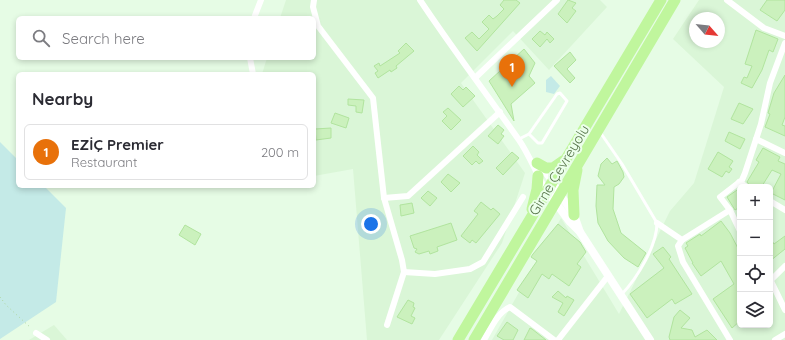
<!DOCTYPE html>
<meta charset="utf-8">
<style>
:root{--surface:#fff;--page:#f7f7f7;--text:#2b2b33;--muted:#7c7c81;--line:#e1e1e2;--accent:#111827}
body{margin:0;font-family:Quicksand,sans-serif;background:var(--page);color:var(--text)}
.controls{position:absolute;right:12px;bottom:12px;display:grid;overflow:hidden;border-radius:6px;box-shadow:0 2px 6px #0003}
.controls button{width:36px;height:36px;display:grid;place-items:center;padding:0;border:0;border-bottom:1px solid var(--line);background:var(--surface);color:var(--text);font:20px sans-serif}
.compass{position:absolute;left:689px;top:12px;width:36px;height:36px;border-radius:50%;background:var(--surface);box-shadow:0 2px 6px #0003;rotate:118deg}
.you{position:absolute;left:371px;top:224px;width:14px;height:14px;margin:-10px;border:3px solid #fff;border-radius:50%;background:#1a73e8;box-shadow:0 0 0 6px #1a73e833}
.badge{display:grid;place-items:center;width:26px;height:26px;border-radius:50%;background:var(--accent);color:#fff;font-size:13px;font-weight:700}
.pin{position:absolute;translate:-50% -33px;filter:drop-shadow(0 1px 2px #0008)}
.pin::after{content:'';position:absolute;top:21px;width:14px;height:12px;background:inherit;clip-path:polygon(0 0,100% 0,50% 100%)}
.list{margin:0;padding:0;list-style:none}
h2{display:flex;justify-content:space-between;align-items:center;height:52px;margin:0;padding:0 16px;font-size:17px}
h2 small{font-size:13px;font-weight:400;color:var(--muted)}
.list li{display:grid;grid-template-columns:26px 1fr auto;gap:12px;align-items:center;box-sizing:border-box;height:56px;margin:0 8px 8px;padding:0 8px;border:1px solid var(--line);border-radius:6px}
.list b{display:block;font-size:15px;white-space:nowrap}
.list p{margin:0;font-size:13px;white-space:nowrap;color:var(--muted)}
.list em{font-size:13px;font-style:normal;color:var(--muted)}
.icon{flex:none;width:22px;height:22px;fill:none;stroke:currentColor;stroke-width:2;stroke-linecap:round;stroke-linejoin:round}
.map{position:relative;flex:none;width:785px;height:340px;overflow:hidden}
.search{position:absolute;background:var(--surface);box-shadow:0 2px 6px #0003;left:16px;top:16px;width:300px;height:44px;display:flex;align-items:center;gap:10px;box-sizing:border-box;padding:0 14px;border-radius:6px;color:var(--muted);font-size:15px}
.panel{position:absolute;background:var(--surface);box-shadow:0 2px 6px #0003;left:16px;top:72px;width:300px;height:116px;border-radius:6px}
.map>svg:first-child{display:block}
.residential{fill:#daf6d7;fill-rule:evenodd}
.green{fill:#c4eae7}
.building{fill:#cbf1bd;stroke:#b1e49e}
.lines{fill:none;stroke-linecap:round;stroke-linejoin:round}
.path{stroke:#afd6a0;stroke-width:1;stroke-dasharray:1 3;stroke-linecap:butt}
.lane{stroke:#fff;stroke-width:3}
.street{stroke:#fff;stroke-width:6}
.secondary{stroke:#fff;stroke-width:8}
.highway{stroke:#c0f69d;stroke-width:11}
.labels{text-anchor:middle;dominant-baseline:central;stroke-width:4;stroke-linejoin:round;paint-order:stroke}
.street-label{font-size:14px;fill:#57754a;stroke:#ecffeb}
</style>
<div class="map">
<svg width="785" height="340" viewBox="0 0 785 340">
<rect width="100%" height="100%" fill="#e6fce5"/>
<g class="residential">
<polygon points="286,0 600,0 607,7 549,70 513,31 461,83 525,173 502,243 439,340 367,340 353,169 314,176 314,74 262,74 267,58 314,58 314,18 280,18"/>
<path d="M699,0H785V340H492L561,218L619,314L670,211L694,183L724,87L673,39ZM695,18H719V42H695ZM740,187H770V325H740Z"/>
<polygon points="54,325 67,340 29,340"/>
</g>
<g class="green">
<polygon points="551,76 560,86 554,94 546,92 546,80"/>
<polygon points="0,142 18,160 18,186 44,186 66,208 56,302 0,339"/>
</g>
<g class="building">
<polygon points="504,0 516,0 520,3 477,51 465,38 472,32 479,39 489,29 482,22 489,15 493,19 497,16 504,9 500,5"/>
<polygon points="568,0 576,3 572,8 576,11 567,23 558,14"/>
<polygon points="767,0 785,0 785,10 777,21 760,10"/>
<polygon points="756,30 778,39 773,52 769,50 762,70 752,88 741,83 744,77 747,78 752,66 745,64"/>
<polygon points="540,31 545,35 547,32 554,39 550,43 547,39 540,47 532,39"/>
<polygon points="406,43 414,51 396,66 397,68 391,72 390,70 378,78 375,73 378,71 374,66 379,63 380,66 400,53 398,51"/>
<polygon points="524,49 535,63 529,76 535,83 511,104 514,121 489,81"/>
<polygon points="570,52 576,60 567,69 575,78 570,83 554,66"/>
<polygon points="785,75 785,117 782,125 785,126 785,136 765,127 770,114 768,113 774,93"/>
<polygon points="459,86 463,90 466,87 475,96 463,107 451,94"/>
<polygon points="348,99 364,100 362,113 356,112 356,106 348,105"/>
<polygon points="739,103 753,109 743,124 731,119"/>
<polygon points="448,108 461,120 451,130 442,121 447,116 443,112"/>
<polygon points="335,113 349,118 346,128 331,123"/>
<polygon points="498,125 504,130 501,134 504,136 498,144 488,136"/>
<polygon points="331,128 331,138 316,140 315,129"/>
<polygon points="729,132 745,139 740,149 725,141"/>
<polygon points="473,146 479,152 477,155 483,161 479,164 476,161 472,165 463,156"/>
<polygon points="763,148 780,157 778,161 785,164 785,200 771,193 781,174 772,170 762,186 760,184 758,187 751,187 747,182 759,162 756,160"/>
<polygon points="512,152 519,158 503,175 496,168"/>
<polygon points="718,152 733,161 729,167 732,169 729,173 726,171 722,177 708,169"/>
<polygon points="607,158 612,164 617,161 623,172 624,177 619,184 614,187 613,209 621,233 646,253 638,267 624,258 608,241 598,223 596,206 597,185 605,185 598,176 601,164"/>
<polygon points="448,174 460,183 451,192 441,182"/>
<polygon points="740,188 740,207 735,210 727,197"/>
<polygon points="428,191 437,198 430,206 421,198"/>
<polygon points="481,202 491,210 493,208 500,214 476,243 472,240 470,243 461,236 478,214 474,211"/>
<polygon points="412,203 414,213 401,216 400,205"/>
<polygon points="721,221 730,233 740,252 740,321 732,328 713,299 734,284 721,261 701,276 692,263 693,263 685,248 688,246 686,243 700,234 701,236"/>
<polygon points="451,223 457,240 437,247 438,251 430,254 429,251 419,254 415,252 417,249 414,248 410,236"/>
<polygon points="558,224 580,242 586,252 577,264 581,267 569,286 552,274 549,279 542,274 528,298 517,290 537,261 531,257 533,254"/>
<polygon points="185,225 201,234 195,245 179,235"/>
<polygon points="785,236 785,249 770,261 770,238 774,244"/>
<polygon points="663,247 671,257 669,259 692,294 675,304 672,299 647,318 630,294 664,268 653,254"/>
<polygon points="558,291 566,298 567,296 574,300 564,316 558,312 563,303 552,297"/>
<polygon points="408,300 414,303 413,307 415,308 411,316 415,318 412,324 397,317"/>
<polygon points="680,310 690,318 681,328 692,330 695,337 707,330 717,340 670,340 669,337 674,317"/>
<polygon points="507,322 518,330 513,340 504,340 497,336"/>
<polygon points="530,328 532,329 546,340 524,340"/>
</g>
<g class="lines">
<polyline class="path" points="0,297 6,305 31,328"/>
<g class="lane">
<path d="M600,132L622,164L657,223C657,246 637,278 622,294"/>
<polyline points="519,139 529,134 557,94 560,93 567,101 542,143 538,143 529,134"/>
</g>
<g class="street">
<polyline points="314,0 313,7 318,26 373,98 384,198 402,260 404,272 387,325"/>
<path d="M420,0C452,48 486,93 519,140C530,156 536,174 547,191"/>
<polyline points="727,0 764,28 785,36"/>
<polyline points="254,18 261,0"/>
<polyline points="250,58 253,74"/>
<polyline points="475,78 557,0"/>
<polyline points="756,139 785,153"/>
<polyline points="541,167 552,182"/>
<polyline points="739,182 747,187"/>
<polyline points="384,198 408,196 500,112"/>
<polyline points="770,201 785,210"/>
<polyline points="657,223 682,240 678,246 683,262 730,340"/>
<polyline points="740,231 730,210 720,197 742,180 745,173 761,124 770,83 785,43"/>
<polyline points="682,240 730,210"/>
<polyline points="404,272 435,274 470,269 483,262 523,197"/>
<polyline points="770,279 785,310"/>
<polyline points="771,280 785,266"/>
<polyline points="36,333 47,340"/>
<path d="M484,340C491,328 497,313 510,307L554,340"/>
<polyline points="558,340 608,276"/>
<polyline points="775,340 785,334"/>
</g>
<g class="secondary">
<polyline points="552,182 574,215 580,232"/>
<polyline points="547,191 570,222 580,232 650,340"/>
</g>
<g class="highway">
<polyline points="537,163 546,168 553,168 563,161"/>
<polyline points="532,209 537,189 538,176"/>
<polyline points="574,215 573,190 577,170"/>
<polyline points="458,340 661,0"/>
<polyline points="474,340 675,0"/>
</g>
</g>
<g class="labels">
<g class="street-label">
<text transform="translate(559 170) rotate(-59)">Girne Çevreyolu</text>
</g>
</g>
</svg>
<div class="controls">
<button>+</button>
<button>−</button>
<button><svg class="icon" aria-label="locate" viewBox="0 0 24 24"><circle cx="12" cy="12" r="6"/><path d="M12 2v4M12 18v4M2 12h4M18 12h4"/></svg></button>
<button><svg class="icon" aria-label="layers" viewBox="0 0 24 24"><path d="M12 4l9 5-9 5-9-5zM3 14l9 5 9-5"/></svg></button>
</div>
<svg class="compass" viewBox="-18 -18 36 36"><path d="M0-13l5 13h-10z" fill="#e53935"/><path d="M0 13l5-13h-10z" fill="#7c7c81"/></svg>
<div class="you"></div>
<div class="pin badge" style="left:512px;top:87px;background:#e8710a">1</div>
<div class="search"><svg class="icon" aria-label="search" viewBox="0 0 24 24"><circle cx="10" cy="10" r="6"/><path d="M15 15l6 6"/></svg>Search here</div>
<section class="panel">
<h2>Nearby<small></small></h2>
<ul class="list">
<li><span class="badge" style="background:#e8710a">1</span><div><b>EZİÇ Premier</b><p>Restaurant</p></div><em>200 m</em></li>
</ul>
</section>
</div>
